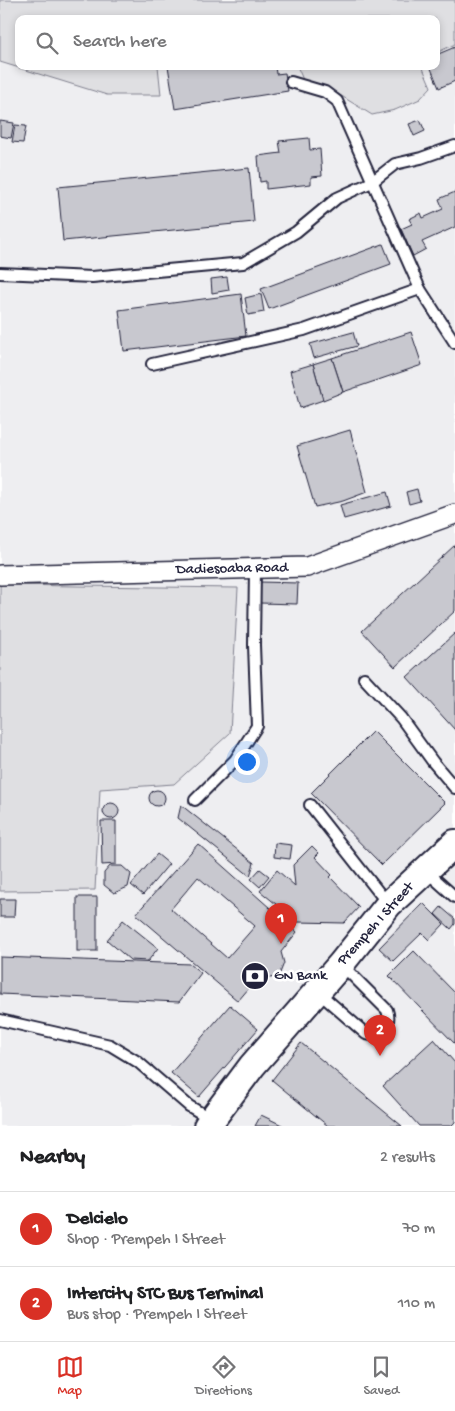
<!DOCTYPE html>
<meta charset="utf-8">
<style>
:root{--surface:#fff;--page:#f2f2f2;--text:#202124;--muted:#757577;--line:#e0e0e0;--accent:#d93025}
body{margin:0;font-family:"Gochi Hand",sans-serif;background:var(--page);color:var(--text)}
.you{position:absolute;left:246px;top:761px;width:18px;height:18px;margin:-12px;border:4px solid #fff;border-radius:50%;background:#1a73e8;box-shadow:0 0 0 8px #1a73e833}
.badge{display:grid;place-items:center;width:32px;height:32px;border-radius:50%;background:var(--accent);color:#fff;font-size:16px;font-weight:700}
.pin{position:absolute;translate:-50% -41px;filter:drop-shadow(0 1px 2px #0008)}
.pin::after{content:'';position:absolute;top:26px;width:18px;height:15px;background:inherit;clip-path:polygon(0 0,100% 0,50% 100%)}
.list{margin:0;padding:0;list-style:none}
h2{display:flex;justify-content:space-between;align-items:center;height:65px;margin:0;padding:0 20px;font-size:21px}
h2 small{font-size:16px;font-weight:400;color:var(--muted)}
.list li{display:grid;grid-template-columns:32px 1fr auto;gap:15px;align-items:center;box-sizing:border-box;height:75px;padding:0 20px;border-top:1px solid var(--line)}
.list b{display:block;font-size:19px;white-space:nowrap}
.list p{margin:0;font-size:16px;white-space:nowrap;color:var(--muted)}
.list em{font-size:16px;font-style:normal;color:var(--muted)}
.icon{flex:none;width:28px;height:28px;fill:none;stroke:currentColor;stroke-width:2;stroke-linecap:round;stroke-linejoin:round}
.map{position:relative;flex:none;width:455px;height:1126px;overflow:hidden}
.search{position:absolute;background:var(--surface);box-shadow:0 2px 8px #0003;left:15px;right:15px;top:15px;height:55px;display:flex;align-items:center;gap:12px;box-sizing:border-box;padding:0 18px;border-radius:10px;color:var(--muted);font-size:19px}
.sheet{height:215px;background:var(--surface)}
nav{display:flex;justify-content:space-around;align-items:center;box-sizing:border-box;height:70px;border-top:1px solid var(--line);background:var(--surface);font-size:14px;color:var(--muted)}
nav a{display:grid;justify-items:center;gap:2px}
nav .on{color:var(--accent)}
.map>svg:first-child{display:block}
.built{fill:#eeeef1;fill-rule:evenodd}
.green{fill:#dfdfe2;stroke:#80808e}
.building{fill:#c8c8cf;stroke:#22223b;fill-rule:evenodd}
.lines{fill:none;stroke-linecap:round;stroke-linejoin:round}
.lane-casing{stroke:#22223b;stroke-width:14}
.street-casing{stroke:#22223b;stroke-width:22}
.secondary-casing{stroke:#22223b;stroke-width:30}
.lane{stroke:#fff;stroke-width:10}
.street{stroke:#fff;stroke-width:19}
.secondary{stroke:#fff;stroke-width:26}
.labels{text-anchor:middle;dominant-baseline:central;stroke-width:5;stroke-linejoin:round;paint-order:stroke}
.street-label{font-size:15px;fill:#22223b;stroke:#fff}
.poi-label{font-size:15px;fill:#22223b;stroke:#fff;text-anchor:start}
</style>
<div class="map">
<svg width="455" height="1126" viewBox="0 0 455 1126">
<rect width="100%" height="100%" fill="#fff"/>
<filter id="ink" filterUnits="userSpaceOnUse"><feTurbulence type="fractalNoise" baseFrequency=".02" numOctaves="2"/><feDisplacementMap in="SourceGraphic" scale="10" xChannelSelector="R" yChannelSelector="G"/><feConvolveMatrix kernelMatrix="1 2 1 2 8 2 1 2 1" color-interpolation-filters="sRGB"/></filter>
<g filter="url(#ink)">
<path class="built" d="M0,0H455V1126H0ZM19,19H436V66H19Z"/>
<g class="green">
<polygon points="0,0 455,0 455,44 436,53 436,19 19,19 19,66 158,66 161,95 107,95 0,62"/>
<polygon points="297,66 422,66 431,87 420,99 395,110 372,115 327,87 304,82"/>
<polygon points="0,585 238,588 230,733 174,784 100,789 95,890 0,891"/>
</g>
<g class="building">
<polygon points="455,47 455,81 439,88 430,66 436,66 436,55"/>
<polygon points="168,66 275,66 276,74 285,73 288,91 175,109"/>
<polygon points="420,120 425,131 414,136 409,124"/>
<polygon points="0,121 14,123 11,138 0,136"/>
<polygon points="15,125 26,126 23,143 12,142"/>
<polygon points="309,138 310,150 320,149 322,176 311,177 311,184 266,189 266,181 260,182 258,156 281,153 279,141"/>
<polygon points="249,168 254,222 63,241 58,187"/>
<polygon points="455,192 455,227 422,242 426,249 413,256 401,229 412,224 409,219 421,213 423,218 443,209 439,199"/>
<polygon points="383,244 391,264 269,309 261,289"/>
<polygon points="227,277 229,290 212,293 211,279"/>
<polygon points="241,294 246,336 124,351 119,310"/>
<polygon points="261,294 264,312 248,315 245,298"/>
<polygon points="353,332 357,346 314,358 310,344"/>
<polygon points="411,332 422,365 343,392 332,358"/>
<polygon points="332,358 343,392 323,400 313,364"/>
<polygon points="313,364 323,400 300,408 290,371"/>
<polygon points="350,430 367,492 343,501 315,507 297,446"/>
<polygon points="417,489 420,501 409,504 406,492"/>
<polygon points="387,492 391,506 344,519 340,505"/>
<polygon points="455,545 455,611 395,667 362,631"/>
<polygon points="260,582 298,583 297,604 260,603"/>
<polygon points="455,633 455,730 407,677"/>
<polygon points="373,731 445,803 382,865 311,793"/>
<circle cx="157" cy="798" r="8"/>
<circle cx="111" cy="811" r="8"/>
<polygon points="181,805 254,863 250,876 178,818"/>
<polygon points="101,821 116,821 116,864 102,865"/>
<polygon points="275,843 292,845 290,859 274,857"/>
<path d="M198,844L297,932L281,952L284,963L280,973L275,977L270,978L260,975L238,1001L136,914ZM198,877L255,926L227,958L171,909Z"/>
<polygon points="312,846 319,853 315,857 332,875 330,877 359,907 344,923 298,922 260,891 277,870 295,886 293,865"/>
<polygon points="157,854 169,864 143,895 131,885"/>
<polygon points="110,866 122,866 131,874 128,887 114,893 104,885 104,873"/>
<polygon points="260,869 269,876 260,887 251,879"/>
<rect x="77" y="897" width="20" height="54"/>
<polygon points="0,899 15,899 14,917 0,917"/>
<polygon points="423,903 444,924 429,940 422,933 393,961 379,948"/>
<polygon points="441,907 455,919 455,924 451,929 435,914"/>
<polygon points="123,920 158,948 148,961 130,960 107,940"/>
<polygon points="414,951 455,993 455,1044 389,976"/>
<polygon points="0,957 190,964 201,973 179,1002 0,994"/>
<polygon points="230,1005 258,1029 199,1097 171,1073"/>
<polygon points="434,1039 455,1063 455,1122 451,1126 419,1126 383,1086"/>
<polygon points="301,1043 402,1126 328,1126 272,1080"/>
<polygon points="261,1115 284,1126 255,1126"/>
</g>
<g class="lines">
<defs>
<g id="lane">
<polyline points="291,82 325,92 337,101 420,289 455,343"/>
<polyline points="0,273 92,277 243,263 296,232 337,198 372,182 395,164 421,158 455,146"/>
<polyline points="152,364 304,330 420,289"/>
<polyline points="364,678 401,718 433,762 455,788"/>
<polyline points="195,800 235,760 257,726 254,645 255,569"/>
<polyline points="310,805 388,904"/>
<polyline points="426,871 455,897"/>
<path d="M318,992L366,1034L378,1036C386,1028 391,1022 387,1010L341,964"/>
<polyline points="0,1020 110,1045 138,1062 189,1106 211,1119"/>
</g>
<polyline id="street" points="0,575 307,567 455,514"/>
<polyline id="secondary" points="207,1126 252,1066 341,964 389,904 455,843"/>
</defs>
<use href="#lane" class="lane-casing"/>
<use href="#street" class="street-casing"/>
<use href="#secondary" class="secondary-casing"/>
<use href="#lane" class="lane"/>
<use href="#street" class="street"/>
<use href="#secondary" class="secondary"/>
</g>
</g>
<defs>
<symbol id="bank-disc" viewBox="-11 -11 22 22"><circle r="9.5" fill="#22223b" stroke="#fff"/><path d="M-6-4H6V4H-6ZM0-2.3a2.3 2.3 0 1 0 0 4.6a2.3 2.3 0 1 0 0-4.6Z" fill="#fff"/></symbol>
</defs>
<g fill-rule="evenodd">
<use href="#bank-disc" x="239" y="960" width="32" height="32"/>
</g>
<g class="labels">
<g class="street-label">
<text transform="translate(232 569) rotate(-1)">Dadiesoaba Road</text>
<text transform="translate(376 924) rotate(-48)">Prempeh I Street</text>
</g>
<g class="poi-label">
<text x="274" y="976">GN Bank</text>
</g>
</g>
</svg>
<div class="you"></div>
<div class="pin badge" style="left:281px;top:944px">1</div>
<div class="pin badge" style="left:380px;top:1056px">2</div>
<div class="search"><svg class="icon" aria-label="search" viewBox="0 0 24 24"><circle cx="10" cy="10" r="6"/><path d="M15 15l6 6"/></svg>Search here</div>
</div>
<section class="sheet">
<h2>Nearby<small>2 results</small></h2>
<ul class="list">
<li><span class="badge">1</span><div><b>Delcielo</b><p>Shop · Prempeh I Street</p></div><em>70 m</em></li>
<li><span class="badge">2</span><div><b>Intercity STC Bus Terminal</b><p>Bus stop · Prempeh I Street</p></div><em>110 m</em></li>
</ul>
</section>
<nav>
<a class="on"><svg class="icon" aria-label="map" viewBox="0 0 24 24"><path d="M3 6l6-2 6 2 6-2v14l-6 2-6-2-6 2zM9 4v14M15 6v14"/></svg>Map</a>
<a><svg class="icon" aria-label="directions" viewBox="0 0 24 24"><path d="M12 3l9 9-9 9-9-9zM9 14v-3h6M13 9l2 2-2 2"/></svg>Directions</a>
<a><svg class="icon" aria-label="saved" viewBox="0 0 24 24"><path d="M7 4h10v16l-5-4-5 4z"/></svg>Saved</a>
</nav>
